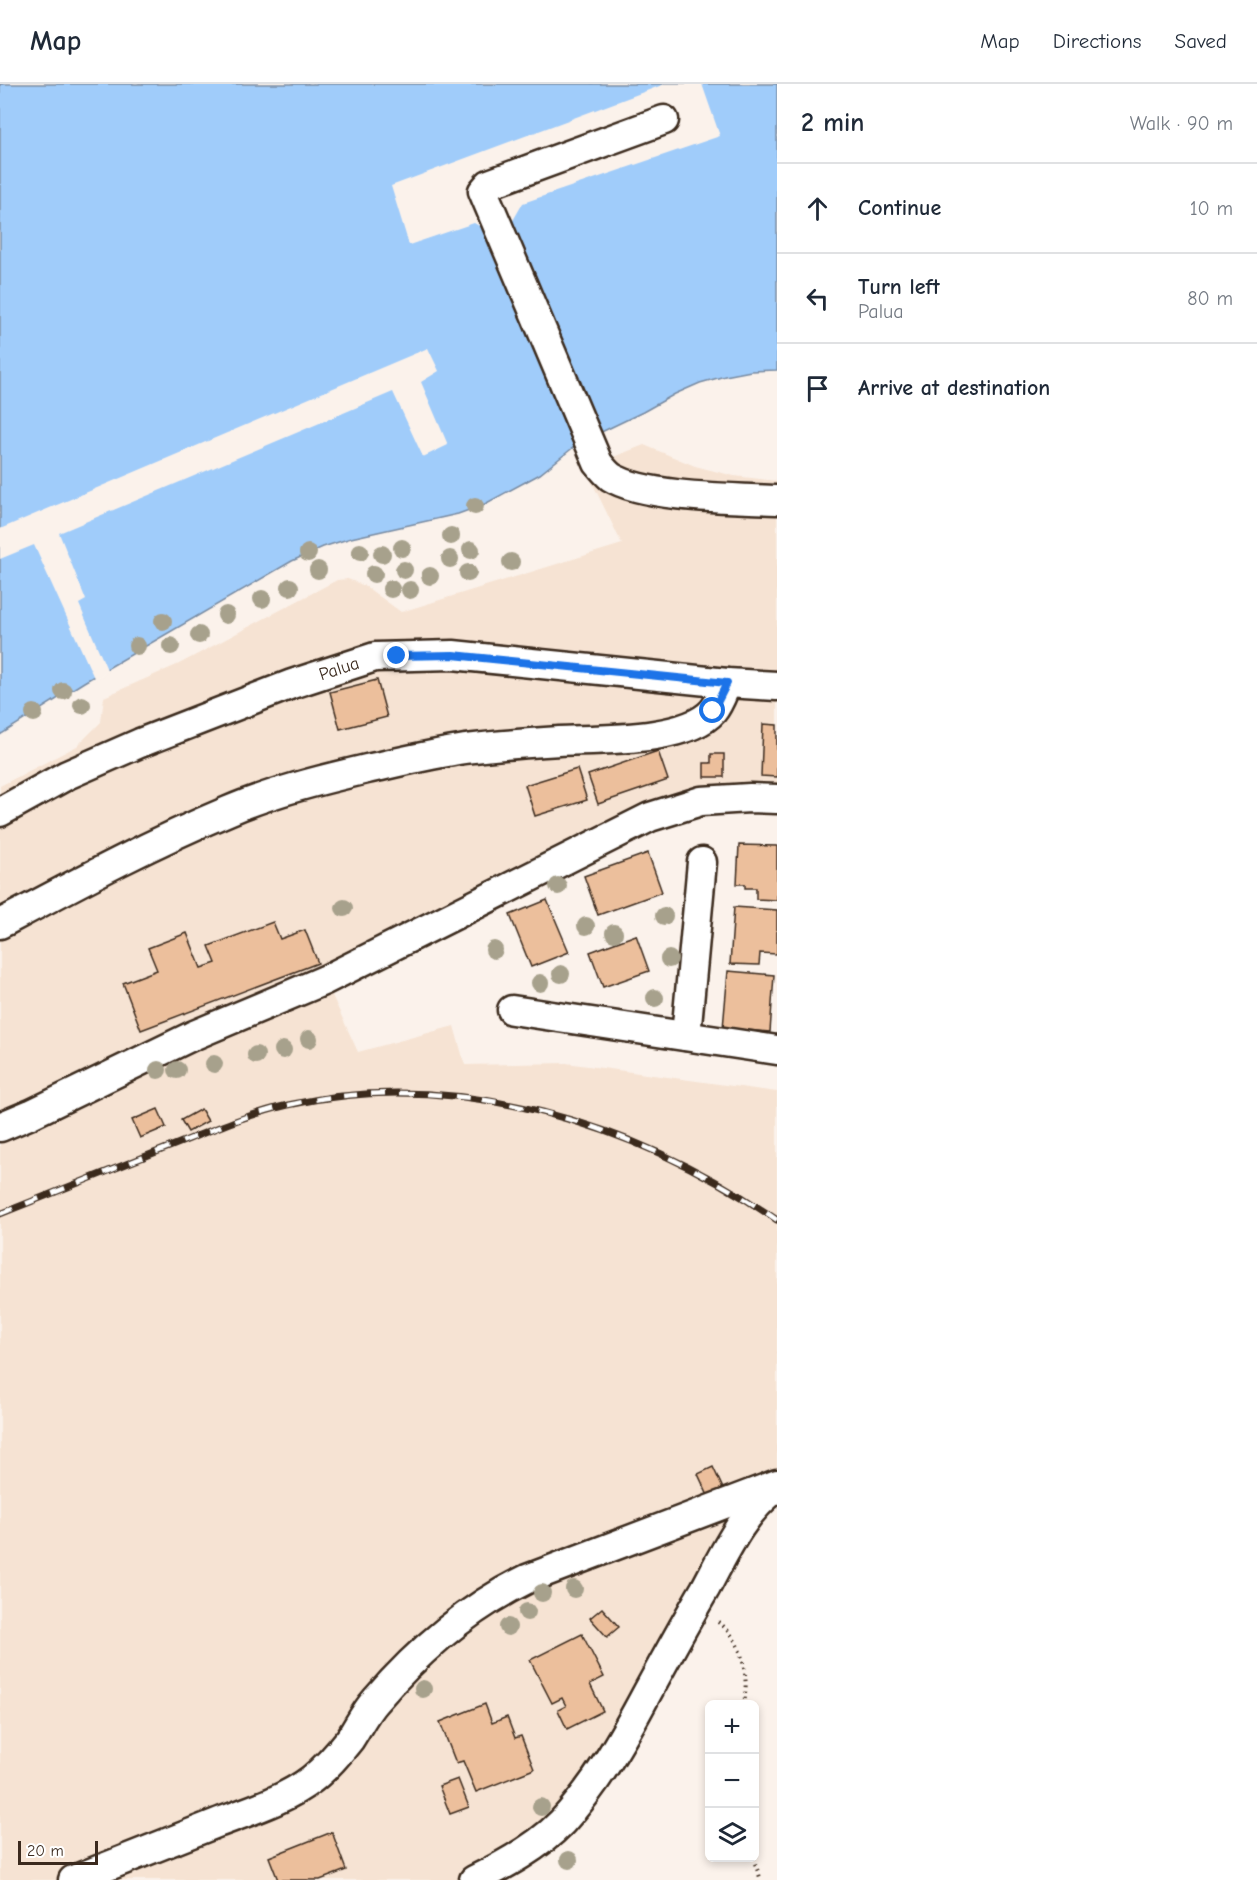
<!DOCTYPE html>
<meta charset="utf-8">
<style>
:root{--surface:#fff;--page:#f6f6f7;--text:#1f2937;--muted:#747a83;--line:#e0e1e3}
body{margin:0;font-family:"Comic Neue",sans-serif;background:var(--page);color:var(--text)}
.controls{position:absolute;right:18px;bottom:18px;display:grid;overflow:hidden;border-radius:9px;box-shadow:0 3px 9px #0003}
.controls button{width:54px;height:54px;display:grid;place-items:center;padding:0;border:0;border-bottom:2px solid var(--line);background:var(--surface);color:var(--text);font:30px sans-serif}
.scale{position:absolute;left:18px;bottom:15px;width:80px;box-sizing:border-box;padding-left:6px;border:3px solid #3b2a1e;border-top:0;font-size:16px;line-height:21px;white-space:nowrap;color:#3b2a1e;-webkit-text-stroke:4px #fff;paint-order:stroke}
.stop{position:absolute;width:18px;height:18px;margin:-14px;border:4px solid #1a73e8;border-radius:50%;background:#fff}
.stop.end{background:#1a73e8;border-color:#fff;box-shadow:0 2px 6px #0008}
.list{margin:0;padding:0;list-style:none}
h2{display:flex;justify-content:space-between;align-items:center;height:78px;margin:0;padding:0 24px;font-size:26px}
h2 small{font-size:20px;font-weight:400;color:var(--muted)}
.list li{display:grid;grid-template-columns:39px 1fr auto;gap:18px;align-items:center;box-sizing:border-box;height:90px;padding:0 24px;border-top:2px solid var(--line)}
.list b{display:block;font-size:22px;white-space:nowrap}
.list p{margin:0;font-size:20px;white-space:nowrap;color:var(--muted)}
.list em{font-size:20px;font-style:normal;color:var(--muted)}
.icon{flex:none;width:33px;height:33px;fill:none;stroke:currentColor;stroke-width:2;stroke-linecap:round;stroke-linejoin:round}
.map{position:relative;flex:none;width:777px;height:1796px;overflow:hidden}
header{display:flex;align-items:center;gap:36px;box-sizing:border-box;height:84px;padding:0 30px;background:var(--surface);border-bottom:2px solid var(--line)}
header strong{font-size:28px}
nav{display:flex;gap:33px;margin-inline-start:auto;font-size:21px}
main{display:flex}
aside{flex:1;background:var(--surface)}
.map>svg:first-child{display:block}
.built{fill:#f6e3d3}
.water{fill:#a0ccfa;stroke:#788ba2;stroke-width:1.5}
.pier{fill:#fbf2eb}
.building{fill:#ecbf9c;stroke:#3b2a1e;stroke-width:1.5}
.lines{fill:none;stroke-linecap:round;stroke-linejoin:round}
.minor-casing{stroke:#3b2a1e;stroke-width:33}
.path{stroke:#3b2a1e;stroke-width:4;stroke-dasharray:1.5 4.5;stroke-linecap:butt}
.minor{stroke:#fff;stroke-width:28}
.rail-casing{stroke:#3b2a1e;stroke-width:7}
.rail{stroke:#fff;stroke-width:4.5;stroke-dasharray:14;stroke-linecap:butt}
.tree{fill:#a7a18c}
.route{stroke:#1a73e8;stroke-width:8}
.labels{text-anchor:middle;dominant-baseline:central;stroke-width:5;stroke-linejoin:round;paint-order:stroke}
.street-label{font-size:18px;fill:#3b2a1e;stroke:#fff}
</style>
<header>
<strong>Map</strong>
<nav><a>Map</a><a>Directions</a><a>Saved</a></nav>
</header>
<main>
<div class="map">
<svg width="777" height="1796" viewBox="0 0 777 1796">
<rect width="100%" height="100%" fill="#fbf2eb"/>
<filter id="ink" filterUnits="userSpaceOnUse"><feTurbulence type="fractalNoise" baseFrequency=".0167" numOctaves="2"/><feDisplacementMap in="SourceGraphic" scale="12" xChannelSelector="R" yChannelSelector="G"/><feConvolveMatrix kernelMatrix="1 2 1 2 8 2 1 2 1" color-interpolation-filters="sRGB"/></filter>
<g filter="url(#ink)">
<polygon class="built" points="644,361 695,382 734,392 777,397 777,715 721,715 325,896 358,968 454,942 465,981 566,979 777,1008 777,1404 603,1687 474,1796 0,1796 0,702 77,662 101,638 104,613 179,580 337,496 348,495 365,502 401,528 622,460 585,384"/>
<polygon class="water" points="0,0 777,0 777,286 751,287 725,292 700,299 675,310 643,328 591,353 575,362 540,390 483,421 458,430 351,454 323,463 292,477 84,598 0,651"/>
<g class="pier">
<polygon points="665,0 702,0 720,52 523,119 511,140 525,233 483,144 474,139 409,161 391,102"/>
<polygon points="428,264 439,287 421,298 448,361 423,373 393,308 59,449 86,516 79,520 108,588 95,596 34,461 0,475 0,445"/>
</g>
<g class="building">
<polygon points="377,596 387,633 340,645 330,608"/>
<polygon points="763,640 777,641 777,693 761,692"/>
<polygon points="658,667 668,696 598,720 588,691"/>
<polygon points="711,670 724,670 724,693 704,693 704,679 711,679"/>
<polygon points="577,685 587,716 535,732 525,701"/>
<polygon points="739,761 777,762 777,816 756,815 756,804 745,804 745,800 737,800"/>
<polygon points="648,769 662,808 598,831 584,792"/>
<polygon points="547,816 569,868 531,883 510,831"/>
<polygon points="734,823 777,826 777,870 760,869 759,881 730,880"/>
<polygon points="273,838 280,855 305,846 318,879 141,946 123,899 157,886 148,864 187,849 201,884 216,879 209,862"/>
<polygon points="636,851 649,887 603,903 590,868"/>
<polygon points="728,887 774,891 770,948 723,944"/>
<polygon points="158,1025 166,1043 140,1054 132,1036"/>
<polygon points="201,1025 208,1037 188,1048 181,1036"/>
<polygon points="713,1383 725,1409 710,1416 698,1390"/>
<polygon points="602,1524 619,1543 607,1553 590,1534"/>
<polygon points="582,1550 604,1593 590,1600 603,1627 567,1645 558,1626 566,1622 562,1614 552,1619 530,1576"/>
<polygon points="485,1620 492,1639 507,1633 515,1654 521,1652 534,1685 476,1708 463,1677 456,1679 440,1638"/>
<polygon points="458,1695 469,1723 450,1730 439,1702"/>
<polygon points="332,1748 346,1786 320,1796 278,1796 269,1773"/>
</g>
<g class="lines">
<defs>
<g id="minor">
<path d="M664,36L489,100L483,107L598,379C602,384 606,389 611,393C645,414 735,414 777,416"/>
<polyline points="0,728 67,691 140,659 292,600 375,573 453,571 727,599 777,602"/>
<path d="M0,840C75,800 149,760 228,727C272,708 320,696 367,685C399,678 432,670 465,665C496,661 528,659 559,657C598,655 686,658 713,627C719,620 723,608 727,599"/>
<polyline points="512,926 777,966"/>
<polyline points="686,952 702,778"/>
<polyline points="0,1043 31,1030 192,952 325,896 650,733 701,717 750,714 777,715"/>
<path d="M73,1796C121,1777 169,1758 217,1739C249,1727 285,1716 312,1695C326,1684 339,1669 350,1655C358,1643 365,1628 375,1617C418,1567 468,1524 527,1495L777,1400"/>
<path d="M474,1796C505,1781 538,1763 562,1738C597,1700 623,1654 647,1609C666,1574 685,1539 705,1505C724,1470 742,1429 775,1405"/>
</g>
</defs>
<use href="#minor" class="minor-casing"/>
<g class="path">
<path d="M718,1538C743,1555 749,1592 744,1620"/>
<polyline points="753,1774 761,1796"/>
</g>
<use href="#minor" class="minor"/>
<defs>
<path id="rail" d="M0,1130C55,1108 109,1087 164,1065C205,1049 245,1031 288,1021C456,983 638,1040 777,1136"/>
</defs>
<use href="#rail" class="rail-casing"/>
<use href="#rail" class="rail"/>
</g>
<g class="tree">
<circle cx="475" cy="422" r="9"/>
<circle cx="451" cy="452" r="9"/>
<circle cx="402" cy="464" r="9"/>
<circle cx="471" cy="466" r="9"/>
<circle cx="360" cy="468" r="9"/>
<circle cx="308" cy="469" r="9"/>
<circle cx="382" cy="470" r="9"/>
<circle cx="450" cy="475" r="9"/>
<circle cx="511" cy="478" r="9"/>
<circle cx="318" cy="486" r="9"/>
<circle cx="404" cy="486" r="9"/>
<circle cx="468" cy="489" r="9"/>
<circle cx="374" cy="490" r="9"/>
<circle cx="430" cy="492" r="9"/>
<circle cx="290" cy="503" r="9"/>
<circle cx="391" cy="505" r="9"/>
<circle cx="410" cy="506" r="9"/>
<circle cx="262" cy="515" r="9"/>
<circle cx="226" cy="531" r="9"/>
<circle cx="163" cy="537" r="9"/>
<circle cx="199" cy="551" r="9"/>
<circle cx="137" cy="562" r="9"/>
<circle cx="171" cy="562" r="9"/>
<circle cx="63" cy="607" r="9"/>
<circle cx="82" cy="621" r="9"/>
<circle cx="34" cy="629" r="9"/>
<circle cx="558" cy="802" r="9"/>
<circle cx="344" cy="824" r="9"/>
<circle cx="664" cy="832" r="9"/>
<circle cx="586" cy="842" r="9"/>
<circle cx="614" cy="849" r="9"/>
<circle cx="494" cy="866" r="9"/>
<circle cx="669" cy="875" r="9"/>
<circle cx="561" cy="890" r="9"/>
<circle cx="540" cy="899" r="9"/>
<circle cx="655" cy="914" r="9"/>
<circle cx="309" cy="955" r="9"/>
<circle cx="283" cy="966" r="9"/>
<circle cx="256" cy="971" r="9"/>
<circle cx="214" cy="980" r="9"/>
<circle cx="158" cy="986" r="9"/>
<circle cx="177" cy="986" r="9"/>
<circle cx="574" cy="1505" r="9"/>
<circle cx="542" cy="1509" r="9"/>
<circle cx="527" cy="1528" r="9"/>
<circle cx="508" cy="1543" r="9"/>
<circle cx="423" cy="1605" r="9"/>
<circle cx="541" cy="1723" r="9"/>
<circle cx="569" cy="1776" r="9"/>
</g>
</g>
<g class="lines" filter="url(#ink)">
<polyline class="route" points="397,572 453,571 727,599 713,627"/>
</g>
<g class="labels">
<g class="street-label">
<text transform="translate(339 585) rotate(-18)">Palua</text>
</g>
</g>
</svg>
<div class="controls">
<button>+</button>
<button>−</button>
<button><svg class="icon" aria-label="layers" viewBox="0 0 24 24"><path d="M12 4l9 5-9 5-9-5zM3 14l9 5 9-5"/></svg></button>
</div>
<div class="scale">20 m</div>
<div class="stop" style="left:713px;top:627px"></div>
<div class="stop end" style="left:397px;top:572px"></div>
</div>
<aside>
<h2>2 min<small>Walk · 90 m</small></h2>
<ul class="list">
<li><svg class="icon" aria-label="ahead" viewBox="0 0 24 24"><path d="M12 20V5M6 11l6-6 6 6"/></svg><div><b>Continue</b></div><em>10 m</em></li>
<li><svg class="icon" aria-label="left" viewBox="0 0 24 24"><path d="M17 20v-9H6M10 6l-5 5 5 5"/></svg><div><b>Turn left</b><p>Palua</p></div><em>80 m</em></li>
<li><svg class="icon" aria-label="arrive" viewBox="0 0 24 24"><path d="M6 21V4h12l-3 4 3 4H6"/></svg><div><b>Arrive at destination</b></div></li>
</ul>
</aside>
</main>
